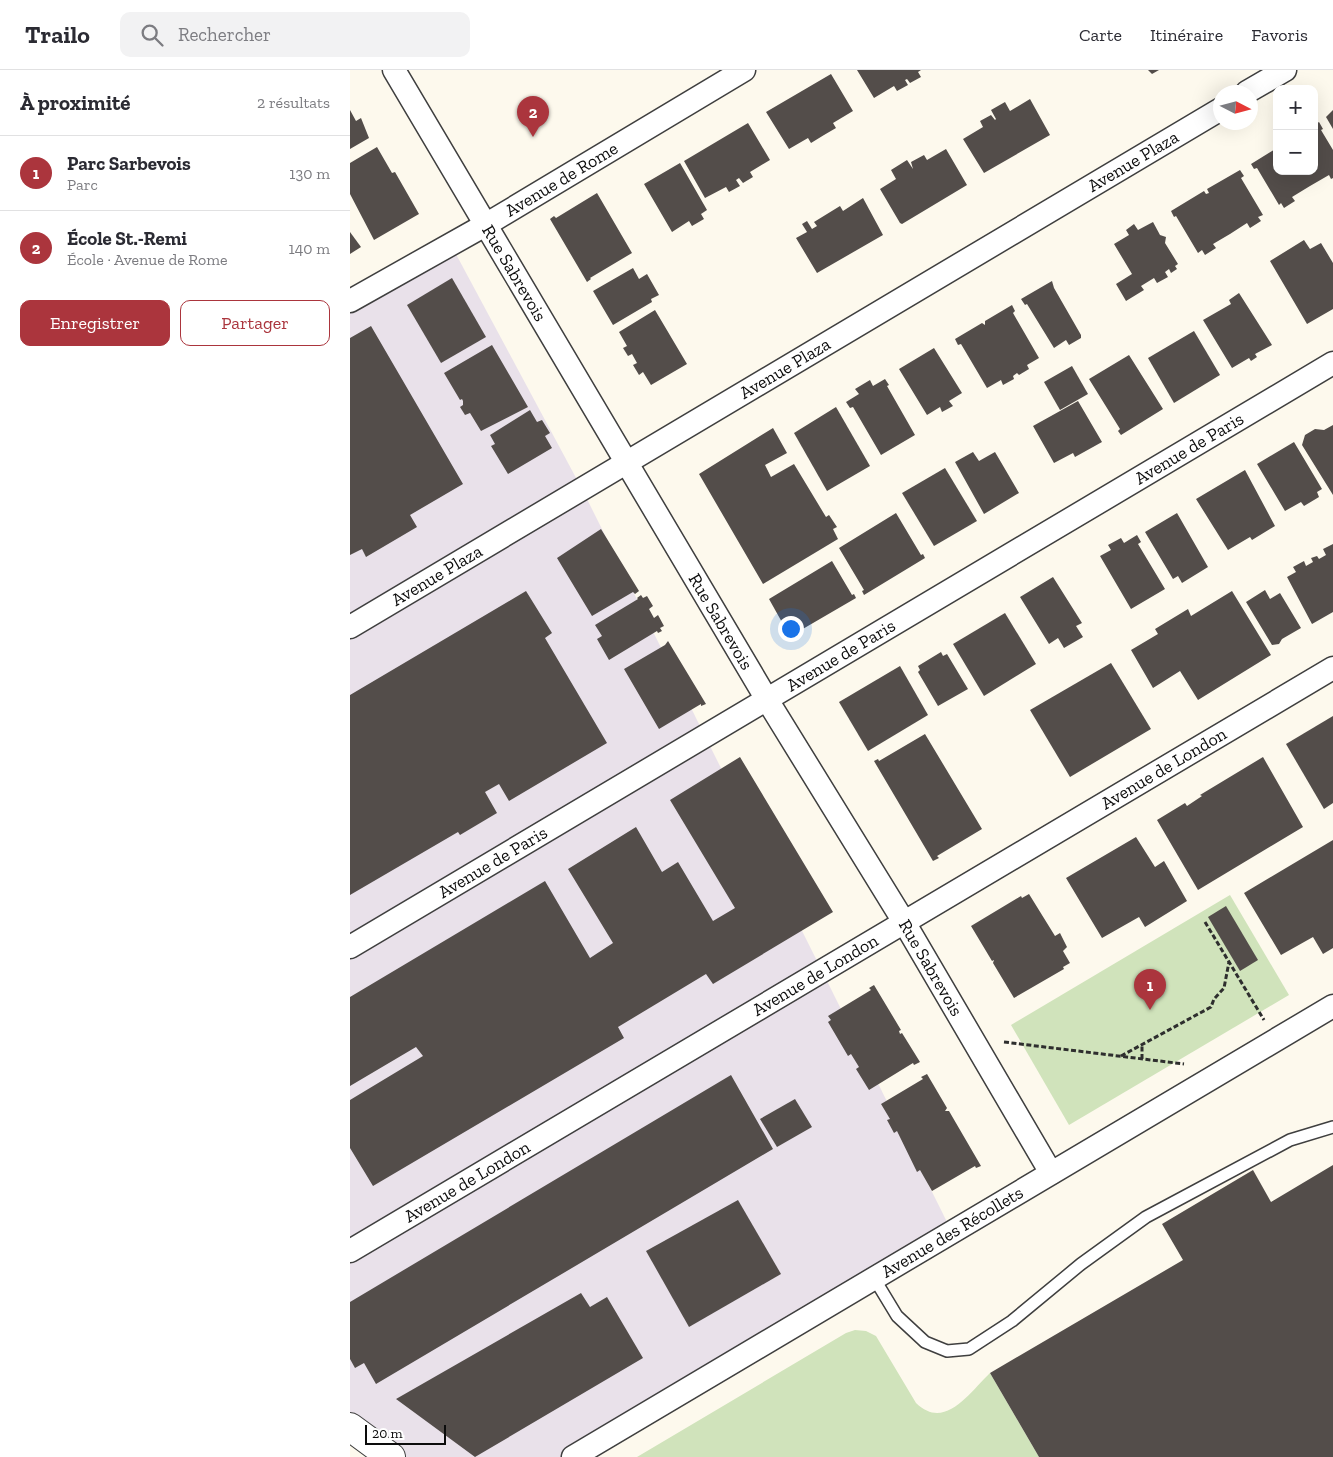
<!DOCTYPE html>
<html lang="fr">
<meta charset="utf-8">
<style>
:root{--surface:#fff;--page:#f2f2f3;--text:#2b2b33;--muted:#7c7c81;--line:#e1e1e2;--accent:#ab353d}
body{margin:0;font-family:"Zilla Slab",serif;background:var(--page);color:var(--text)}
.controls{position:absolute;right:15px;top:15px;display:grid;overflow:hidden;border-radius:10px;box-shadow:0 5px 20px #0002}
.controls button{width:45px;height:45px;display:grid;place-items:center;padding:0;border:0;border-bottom:1px solid var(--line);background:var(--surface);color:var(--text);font:25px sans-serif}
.compass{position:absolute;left:863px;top:15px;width:45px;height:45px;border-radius:50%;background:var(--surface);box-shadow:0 5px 20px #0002;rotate:96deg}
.scale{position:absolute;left:15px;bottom:12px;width:81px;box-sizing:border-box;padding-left:5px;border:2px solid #0c0c0c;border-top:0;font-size:14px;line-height:18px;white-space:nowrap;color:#0c0c0c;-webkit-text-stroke:4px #fff;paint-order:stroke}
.you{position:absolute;left:440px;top:558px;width:18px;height:18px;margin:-12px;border:4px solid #fff;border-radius:50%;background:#1a73e8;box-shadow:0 0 0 8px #1a73e833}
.badge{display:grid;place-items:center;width:32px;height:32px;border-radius:50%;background:var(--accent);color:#fff;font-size:16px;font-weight:700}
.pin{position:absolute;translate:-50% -41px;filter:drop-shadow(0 1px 2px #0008)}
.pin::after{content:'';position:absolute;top:26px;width:18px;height:15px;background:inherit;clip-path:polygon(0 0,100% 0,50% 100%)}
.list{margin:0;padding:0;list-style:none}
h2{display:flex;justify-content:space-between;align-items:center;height:65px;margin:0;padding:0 20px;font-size:21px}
h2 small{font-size:16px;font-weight:400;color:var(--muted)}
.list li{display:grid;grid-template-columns:32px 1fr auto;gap:15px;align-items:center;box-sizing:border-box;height:75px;padding:0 20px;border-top:1px solid var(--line)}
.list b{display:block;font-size:19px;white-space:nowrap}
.list p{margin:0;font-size:16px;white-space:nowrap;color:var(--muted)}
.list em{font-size:16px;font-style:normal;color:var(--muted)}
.actions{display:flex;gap:10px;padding:15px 20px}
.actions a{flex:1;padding:11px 0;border:1px solid var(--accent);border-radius:10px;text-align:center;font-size:18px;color:var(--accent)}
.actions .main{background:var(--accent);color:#fff}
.icon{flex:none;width:28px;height:28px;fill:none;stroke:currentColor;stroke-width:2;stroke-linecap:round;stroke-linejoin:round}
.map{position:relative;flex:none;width:983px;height:1387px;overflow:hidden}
header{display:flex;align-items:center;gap:30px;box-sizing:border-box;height:70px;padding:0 25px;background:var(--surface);border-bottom:1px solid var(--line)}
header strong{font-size:24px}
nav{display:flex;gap:28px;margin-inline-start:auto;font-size:18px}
.search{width:350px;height:45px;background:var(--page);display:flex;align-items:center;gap:12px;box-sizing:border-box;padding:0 18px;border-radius:10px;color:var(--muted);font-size:19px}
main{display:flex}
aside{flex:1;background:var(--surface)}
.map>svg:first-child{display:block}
.industrial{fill:#e9e1ea}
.green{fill:#d0e3bb}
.building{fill:#534d4a}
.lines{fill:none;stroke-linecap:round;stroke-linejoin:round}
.service-casing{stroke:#3f3f3f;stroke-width:14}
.minor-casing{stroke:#3f3f3f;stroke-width:25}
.tertiary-casing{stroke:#3f3f3f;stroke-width:30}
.path{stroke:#2e2e2e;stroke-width:3;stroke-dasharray:5 2.5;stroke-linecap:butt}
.service{stroke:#fff;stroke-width:11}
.minor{stroke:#fff;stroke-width:22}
.tertiary{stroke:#fff;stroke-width:28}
.labels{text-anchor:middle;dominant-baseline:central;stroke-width:5;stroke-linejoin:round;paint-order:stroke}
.street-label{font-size:18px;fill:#0c0c0c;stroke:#fff}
</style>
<header>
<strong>Trailo</strong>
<div class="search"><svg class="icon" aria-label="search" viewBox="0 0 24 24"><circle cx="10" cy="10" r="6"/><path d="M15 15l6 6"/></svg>Rechercher</div>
<nav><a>Carte</a><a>Itinéraire</a><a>Favoris</a></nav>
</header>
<main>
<aside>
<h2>À proximité<small>2 résultats</small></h2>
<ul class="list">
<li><span class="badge">1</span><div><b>Parc Sarbevois</b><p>Parc</p></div><em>130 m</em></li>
<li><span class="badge">2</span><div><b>École St.-Remi</b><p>École · Avenue de Rome</p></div><em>140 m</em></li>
</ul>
<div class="actions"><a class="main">Enregistrer</a><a>Partager</a></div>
</aside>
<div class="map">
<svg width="983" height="1387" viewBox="0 0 983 1387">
<rect width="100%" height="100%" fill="#fdf9ed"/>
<polygon class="industrial" points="100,173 232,419 602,1162 223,1387 41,1387 0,1357 0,231"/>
<g class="green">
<polygon points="880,825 939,925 719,1055 661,955"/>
<path d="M505,1260L516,1261L526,1266L566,1333C595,1361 619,1323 640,1303L689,1387H287L496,1263Z"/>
</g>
<g class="building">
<polygon points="507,0 571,0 568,2 571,7 560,13 557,9 555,10 558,15 547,21 544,16 524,28"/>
<polygon points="798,0 809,0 802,4"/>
<polygon points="481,4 503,41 483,53 486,58 474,65 461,73 458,68 439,79 416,42"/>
<polygon points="680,29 700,65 634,103 613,69 633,57 630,51 641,45 645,50 646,49 641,40 655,32 660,41"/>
<polygon points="0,40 6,51 11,48 19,68 0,79"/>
<polygon points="983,40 983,59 976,47"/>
<polygon points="969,52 973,59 971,60 983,80 983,108 981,109 979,105 960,116 942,127 945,131 934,138 931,133 929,135 907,98 904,99 901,94 927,78 927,101 964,101 964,55"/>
<polygon points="398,53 420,90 400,102 403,107 393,113 389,108 386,110 390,116 379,122 376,117 355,128 334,91"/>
<polygon points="27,77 42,103 45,102 69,144 24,170 0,124 0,93"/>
<polygon points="596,79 617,115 552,154 550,153 530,119 546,109 541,100 557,90 563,99 561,92 574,85 577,90"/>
<polygon points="330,93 357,140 351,144 354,149 342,156 339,151 322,162 294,114"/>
<polygon points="890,100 894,106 891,108 913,145 908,147 911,151 900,158 897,153 880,164 863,174 866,178 855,185 852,180 848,183 826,146 824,147 821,141 854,121 856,124 859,123 857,119"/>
<polygon points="247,123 282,183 240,208 241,209 237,212 200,149 204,146 206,148"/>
<polygon points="513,128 533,165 467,203 446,168 457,162 452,154 457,151 462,159 467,156 464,152 490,136 493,141"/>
<polygon points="803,152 810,165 816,167 815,173 828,194 825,196 827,199 821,203 819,199 815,202 818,207 807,213 804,208 791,216 794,220 776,231 766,214 782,204 764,174 779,165 776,160 784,154 788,160"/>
<polygon points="0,162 11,177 0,184"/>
<polygon points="954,170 960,179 971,173 983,193 983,239 957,254 920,191"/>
<polygon points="283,198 289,209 297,204 309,225 301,229 302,232 263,255 243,221"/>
<polygon points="102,208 136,267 91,293 57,235"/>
<polygon points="702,211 704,218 731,265 731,268 719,275 716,270 704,278 677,234 675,235 671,229"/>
<polygon points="889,223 922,275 905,284 907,287 901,291 899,288 882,298 853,250 881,234 879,230"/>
<polygon points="662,235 665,241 663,243 689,288 677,295 679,299 669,305 667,303 663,306 664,309 653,315 651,310 637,318 611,274 608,275 605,269 632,253 635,255 635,251"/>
<polygon points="305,240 337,294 301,315 293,302 289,305 283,295 287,293 282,284 278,286 273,278 277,276 269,262"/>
<polygon points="21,256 113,414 60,445 67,457 16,487 12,479 0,485 0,268"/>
<polygon points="844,261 870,305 824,333 798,288"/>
<polygon points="142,275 178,337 131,361 120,343 115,345 110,337 113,335 113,331 112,329 110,330 94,303"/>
<polygon points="584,278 612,323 599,331 603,336 592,342 590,337 577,345 549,299"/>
<polygon points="779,285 813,339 771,365 768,361 770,359 739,309"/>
<polygon points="722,296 738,324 710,340 694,312"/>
<polygon points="535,309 539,315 537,316 565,365 531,385 503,337 500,338 496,332 509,324 505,319 520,310 523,316"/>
<polygon points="728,331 752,372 725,387 723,383 704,393 683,356"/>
<polygon points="486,337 520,396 477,421 444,363"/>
<polygon points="180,340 187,352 192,350 200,363 195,366 202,378 158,404 141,376 145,374 140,365"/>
<polygon points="983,355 983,425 952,375 955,365 965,359 974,360"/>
<polygon points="423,358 437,383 415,395 421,407 444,394 476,447 479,445 487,457 483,459 488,469 413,514 349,404"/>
<polygon points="944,372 972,419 967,422 969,427 954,436 951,432 935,441 907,394"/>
<polygon points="623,382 629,391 645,382 669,423 634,444 605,392"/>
<polygon points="595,398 627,451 584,476 552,423"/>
<polygon points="895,400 925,456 902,470 900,467 878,480 846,429"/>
<polygon points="546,443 571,485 573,484 575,488 514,525 512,521 514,520 489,478"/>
<polygon points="827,443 858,497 832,513 828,506 823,509 795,462"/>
<polygon points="251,459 289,521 285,524 283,522 242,546 207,488"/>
<polygon points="787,465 791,472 788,474 815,519 781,539 750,486 761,480 758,475 771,468 774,473"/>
<polygon points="983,474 983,542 962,554 937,507 946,502 943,497 954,491 956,496 963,492 961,488 967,486 969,489 976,485 973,479"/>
<polygon points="482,491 502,525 504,524 506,528 439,567 438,563 419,529"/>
<polygon points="703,507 732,553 726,556 733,567 714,578 708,568 699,574 670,527"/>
<polygon points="915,520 920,529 930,523 951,558 932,569 929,574 922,575 896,532"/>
<polygon points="176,521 202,563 195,568 257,673 159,731 149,714 135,722 147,743 110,765 108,762 0,825 0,625"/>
<polygon points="882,521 921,585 848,630 830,601 803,618 781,580 808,564 805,559 838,539 841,546"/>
<polygon points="291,525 293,528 297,526 303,536 299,539 304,548 308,545 314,556 310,558 312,561 308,563 307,561 259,590 247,569 252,566 245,555 288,529 287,528"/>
<polygon points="655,543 686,594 634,626 603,574"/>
<polygon points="318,571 356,634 351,636 351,634 309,659 274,599 315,575"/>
<polygon points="591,582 593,586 597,584 618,619 588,636 568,602 570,600 568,596"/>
<polygon points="761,593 801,659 720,707 680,640"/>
<polygon points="550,596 578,645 518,681 489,632"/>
<polygon points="983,646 983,733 974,739 936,674"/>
<polygon points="575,664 632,759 587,786 589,788 583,791 524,691 528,689 529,691"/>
<polygon points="390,687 483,842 363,914 356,904 268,957 274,968 23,1116 0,1078 0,1030 73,986 66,977 0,1016 0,927 195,811 240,888 263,873 218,799 286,757 312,802 328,792 363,851 385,838 320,730"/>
<polygon points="913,687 953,757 848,820 807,750 835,733 837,736 852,726 850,725"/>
<polygon points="786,767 805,797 814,791 837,831 795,857 789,847 752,868 716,808"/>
<polygon points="983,770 983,878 973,884 963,867 931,885 894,823"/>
<polygon points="679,824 705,866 710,863 717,877 713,881 720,893 713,897 714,899 664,928 643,893 644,890 642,891 621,856 671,826 672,828"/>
<polygon points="876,836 908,890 890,901 858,847"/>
<polygon points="524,915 551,960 549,961 550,964 552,963 570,992 564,995 563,993 519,1020 506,999 509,997 501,984 498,986 478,952 481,950 478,946 521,920 519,918"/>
<polygon points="577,1004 597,1038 595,1041 599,1041 631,1096 626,1098 625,1096 582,1121 570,1100 567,1102 547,1061 544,1063 537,1050 540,1049 531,1034 573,1009 571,1007"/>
<polygon points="381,1005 423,1079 26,1314 14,1293 5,1298 0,1289 0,1232"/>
<polygon points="445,1029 462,1057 427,1077 410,1049"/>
<polygon points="983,1095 983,1387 689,1387 640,1303 833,1190 812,1154 903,1100 921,1132"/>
<polygon points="388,1130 431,1204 339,1257 296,1181"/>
<polygon points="231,1223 240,1237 257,1227 293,1288 125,1387 46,1329"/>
</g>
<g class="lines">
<defs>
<polyline id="service" points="524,1208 547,1246 575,1272 597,1281 619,1279 662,1251 731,1194 796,1147 940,1070 983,1057"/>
<g id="minor">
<path id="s1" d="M44,0L416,628L554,852L701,1103"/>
<polyline points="897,22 935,0"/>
<path id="s2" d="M0,231L137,154L394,0"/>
<path id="s3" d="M0,557L871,39"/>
<path id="s4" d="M0,877L983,293"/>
<path id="s5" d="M0,1181L983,598"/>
<path id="s6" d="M223,1387L983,936"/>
</g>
<polyline id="tertiary" points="0,1357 41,1387"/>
</defs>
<use href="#service" class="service-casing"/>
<use href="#minor" class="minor-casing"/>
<use href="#tertiary" class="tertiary-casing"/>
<g class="path">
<polyline points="855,852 914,950"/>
<polyline points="654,972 834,994"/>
<polyline points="771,986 861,937 864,929 874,918 879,892"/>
<polyline points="792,989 792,975"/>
</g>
<use href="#service" class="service"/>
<use href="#minor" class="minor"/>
<use href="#tertiary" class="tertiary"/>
</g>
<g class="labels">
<g class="street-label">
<text stroke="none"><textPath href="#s3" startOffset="911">Avenue Plaza</textPath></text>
<text stroke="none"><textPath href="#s2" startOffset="244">Avenue de Rome</textPath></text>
<text stroke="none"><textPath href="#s1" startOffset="236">Rue Sabrevois</textPath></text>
<text stroke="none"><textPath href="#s3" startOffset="506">Avenue Plaza</textPath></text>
<text stroke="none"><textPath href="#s4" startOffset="976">Avenue de Paris</textPath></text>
<text stroke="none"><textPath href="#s3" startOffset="101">Avenue Plaza</textPath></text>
<text stroke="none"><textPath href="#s1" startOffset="641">Rue Sabrevois</textPath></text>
<text stroke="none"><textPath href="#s4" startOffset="571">Avenue de Paris</textPath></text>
<text stroke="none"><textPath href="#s5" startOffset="946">Avenue de London</textPath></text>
<text stroke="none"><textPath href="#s4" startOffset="166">Avenue de Paris</textPath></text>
<text stroke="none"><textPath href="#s1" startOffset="1046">Rue Sabrevois</textPath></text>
<text stroke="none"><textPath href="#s5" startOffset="541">Avenue de London</textPath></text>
<text stroke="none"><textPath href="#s5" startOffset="136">Avenue de London</textPath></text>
<text stroke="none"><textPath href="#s6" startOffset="441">Avenue des Récollets</textPath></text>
</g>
</g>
</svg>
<div class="controls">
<button>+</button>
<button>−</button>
</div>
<svg class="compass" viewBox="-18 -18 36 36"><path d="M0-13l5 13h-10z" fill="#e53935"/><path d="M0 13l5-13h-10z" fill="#7c7c81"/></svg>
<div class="scale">20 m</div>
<div class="you"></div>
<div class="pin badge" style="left:800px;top:940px">1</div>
<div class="pin badge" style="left:183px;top:67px">2</div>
</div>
</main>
